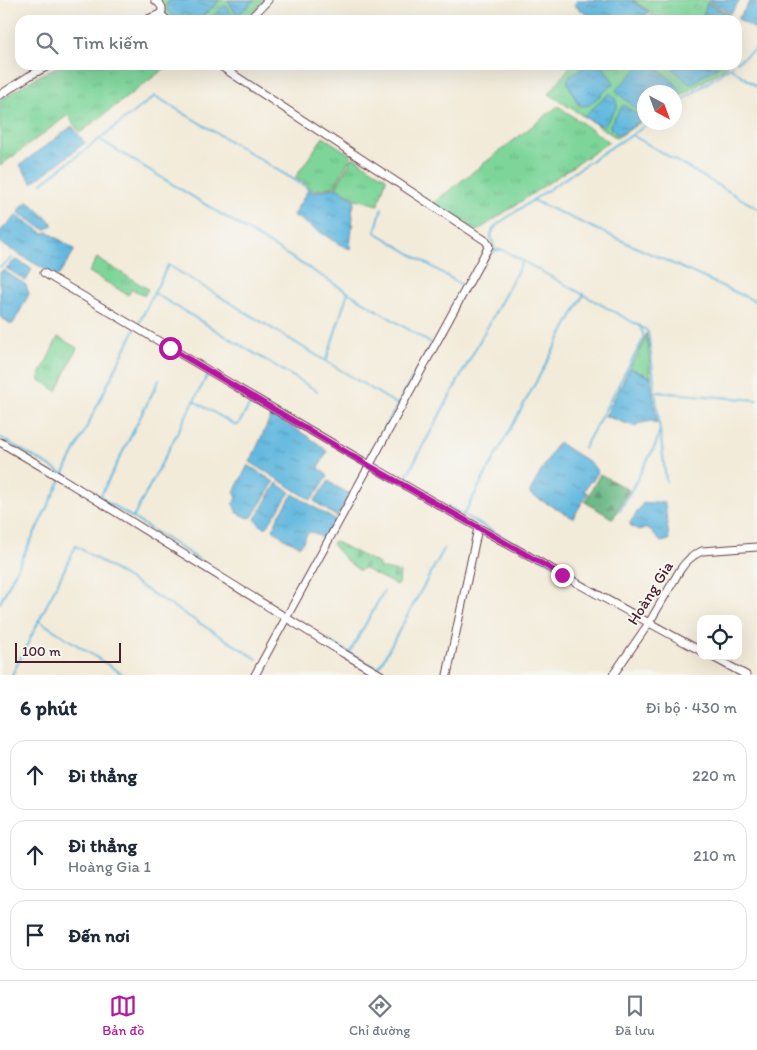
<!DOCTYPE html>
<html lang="vi">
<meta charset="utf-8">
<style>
:root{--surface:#fff;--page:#f6f6f7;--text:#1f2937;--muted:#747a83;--line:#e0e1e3;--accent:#b5179e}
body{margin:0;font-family:Itim,sans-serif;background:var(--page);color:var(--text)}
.controls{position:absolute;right:15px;bottom:15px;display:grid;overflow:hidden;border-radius:10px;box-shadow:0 5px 20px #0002}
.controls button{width:45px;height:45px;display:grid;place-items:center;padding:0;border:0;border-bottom:1px solid var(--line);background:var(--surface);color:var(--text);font:25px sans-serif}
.compass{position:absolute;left:637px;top:85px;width:45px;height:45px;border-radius:50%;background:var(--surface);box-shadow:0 5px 20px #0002;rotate:139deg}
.scale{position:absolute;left:15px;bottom:12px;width:106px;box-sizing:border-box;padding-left:5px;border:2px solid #4a1f2b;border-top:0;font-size:14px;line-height:18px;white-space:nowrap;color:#4a1f2b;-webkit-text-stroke:4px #f6f6f2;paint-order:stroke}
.stop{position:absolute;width:15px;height:15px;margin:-11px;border:4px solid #b5179e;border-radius:50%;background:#fff}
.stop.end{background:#b5179e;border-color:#fff;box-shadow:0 1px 5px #0008}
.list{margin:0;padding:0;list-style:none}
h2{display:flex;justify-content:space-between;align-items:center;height:65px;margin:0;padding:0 20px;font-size:21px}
h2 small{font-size:16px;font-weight:400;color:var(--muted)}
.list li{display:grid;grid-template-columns:32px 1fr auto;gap:15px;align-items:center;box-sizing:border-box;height:70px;margin:0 10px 10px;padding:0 10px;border:1px solid var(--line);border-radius:15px}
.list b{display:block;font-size:19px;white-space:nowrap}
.list p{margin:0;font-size:16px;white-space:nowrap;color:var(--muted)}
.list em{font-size:16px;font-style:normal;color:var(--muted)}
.icon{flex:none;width:28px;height:28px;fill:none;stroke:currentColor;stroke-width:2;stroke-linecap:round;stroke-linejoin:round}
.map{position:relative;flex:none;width:757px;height:675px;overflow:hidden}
.search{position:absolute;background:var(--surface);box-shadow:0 5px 20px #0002;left:15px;right:15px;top:15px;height:55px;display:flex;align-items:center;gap:12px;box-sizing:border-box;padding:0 18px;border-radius:15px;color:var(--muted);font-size:19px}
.sheet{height:305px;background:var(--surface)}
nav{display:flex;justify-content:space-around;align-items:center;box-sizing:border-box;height:70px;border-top:1px solid var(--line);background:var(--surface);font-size:14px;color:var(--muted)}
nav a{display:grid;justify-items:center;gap:2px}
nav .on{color:var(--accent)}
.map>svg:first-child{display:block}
.grass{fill:url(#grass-tufts);stroke:#647a62}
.forest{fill:url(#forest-firs);stroke:#586a56}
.cemetery{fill:url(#cemetery-stones);stroke:#647a62}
.water{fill:url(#water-ripples);stroke:#566c85}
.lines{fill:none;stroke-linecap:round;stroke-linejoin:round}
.stream{stroke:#62b8df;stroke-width:2}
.street-casing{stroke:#633e45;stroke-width:9}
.street{stroke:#fff;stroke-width:7}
.route{stroke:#b5179e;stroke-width:6}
.labels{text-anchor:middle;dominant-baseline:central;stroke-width:4;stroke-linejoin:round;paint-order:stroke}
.street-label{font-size:16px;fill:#4a1f2b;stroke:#f6f6f2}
</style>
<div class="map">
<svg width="757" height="675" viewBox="0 0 757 675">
<defs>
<pattern id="grass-tufts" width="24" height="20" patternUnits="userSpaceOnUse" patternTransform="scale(1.25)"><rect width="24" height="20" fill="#7dd59a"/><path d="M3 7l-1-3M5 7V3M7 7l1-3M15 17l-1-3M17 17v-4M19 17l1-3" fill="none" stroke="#6eb685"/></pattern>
<pattern id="forest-firs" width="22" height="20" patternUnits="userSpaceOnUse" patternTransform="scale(1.25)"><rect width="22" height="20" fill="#66b682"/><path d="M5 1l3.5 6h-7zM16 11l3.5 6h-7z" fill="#56936b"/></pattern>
<pattern id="cemetery-stones" width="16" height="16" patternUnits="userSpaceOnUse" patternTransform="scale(1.25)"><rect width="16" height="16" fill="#7dd59a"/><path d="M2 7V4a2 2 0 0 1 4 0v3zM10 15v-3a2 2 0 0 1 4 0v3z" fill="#6eb685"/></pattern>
<pattern id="water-ripples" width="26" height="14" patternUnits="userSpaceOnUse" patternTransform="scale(1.25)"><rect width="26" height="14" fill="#62b8df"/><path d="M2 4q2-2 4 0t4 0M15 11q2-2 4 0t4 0" fill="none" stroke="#5395b5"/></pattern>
</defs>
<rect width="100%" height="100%" fill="#f6f6f2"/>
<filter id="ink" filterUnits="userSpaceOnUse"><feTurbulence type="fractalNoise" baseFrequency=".02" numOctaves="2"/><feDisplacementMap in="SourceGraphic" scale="10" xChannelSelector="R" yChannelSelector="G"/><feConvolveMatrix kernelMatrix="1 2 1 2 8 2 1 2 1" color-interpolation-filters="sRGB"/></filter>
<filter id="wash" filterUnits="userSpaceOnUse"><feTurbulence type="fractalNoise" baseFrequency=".0096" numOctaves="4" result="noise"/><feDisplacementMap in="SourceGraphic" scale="20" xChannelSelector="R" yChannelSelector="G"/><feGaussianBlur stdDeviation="1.12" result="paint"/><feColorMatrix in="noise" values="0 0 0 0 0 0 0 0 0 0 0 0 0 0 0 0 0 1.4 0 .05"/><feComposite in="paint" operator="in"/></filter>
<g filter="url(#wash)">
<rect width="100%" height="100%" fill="#f3ebd9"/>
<g class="grass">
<polygon points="158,0 265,0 246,20 170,20 166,16"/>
<polygon points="632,0 706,0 729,15 726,20 648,20 652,13"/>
<polygon points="61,65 169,65 81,132 79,132 68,115 0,166 0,100 37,77"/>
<polygon points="571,65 727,65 728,66 675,100 674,92 644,92 644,120 617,138 549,94"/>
<polygon points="558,106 609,142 477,231 433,203"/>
<polygon points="323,137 351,155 351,156 335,186 315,190 309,189 307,185 295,178"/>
<polygon points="353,157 386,178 386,180 378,205 356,199 336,187"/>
<polygon points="97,258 148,289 144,296 132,289 128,295 89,272"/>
<polygon points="646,333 648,343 651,377 630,368 644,342"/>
<polygon points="58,337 77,348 57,391 38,379"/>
</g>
<polygon class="forest" points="600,474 629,490 613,519 585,502"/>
<polygon class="cemetery" points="334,541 379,564 379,568 400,572 399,584 396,585 363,568 360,571 347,561 332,544"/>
<g class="water">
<path d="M171,0H219L218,2L198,20H176C172,15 166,11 166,4Z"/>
<polygon points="228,0 254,0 237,16"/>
<polygon points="577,0 630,0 649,12 643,20 594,20 574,5"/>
<polygon points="708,0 740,0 731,13 729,13"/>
<polygon points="751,0 757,0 757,30 738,19"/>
<polygon points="707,3 727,15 725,20 702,20"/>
<polygon points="224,6 226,6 235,20 209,20"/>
<polygon points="588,65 602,65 614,83 589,105 583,106 578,104 568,83 568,79 572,74"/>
<path d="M641,65C643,65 646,65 649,65C654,66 676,82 678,87C681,91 678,94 675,97L674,92H644V115L620,95L616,90Z"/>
<polygon points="675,65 720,65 690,84 673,69"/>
<polygon points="610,93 616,100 617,107 604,126 592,122 584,116"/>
<polygon points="623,105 637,114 642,119 622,134 616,134 611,129 610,125"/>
<polygon points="72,126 85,143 32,183 20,165"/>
<polygon points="332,188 336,188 355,200 352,212 353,216 350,249 337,243 293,215 308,190 314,192"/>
<polygon points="28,201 52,223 52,226 45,230 19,213 21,207"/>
<polygon points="17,215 43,233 48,232 73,248 74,251 73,253 59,275 56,276 0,243 0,231"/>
<polygon points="17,260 32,269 26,281 6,268 14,261"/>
<polygon points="3,270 26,285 29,294 13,324 11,324 0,317 0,272"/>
<polygon points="630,368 651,377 657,423 651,421 637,424 636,427 605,416"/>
<path d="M271,416C282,420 321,443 327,452L319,467L320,469L328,476L315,495L311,500L250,462Z"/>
<polygon points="559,443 591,463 598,472 592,482 590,481 584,491 588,493 573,518 530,494 530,491 556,445"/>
<polygon points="248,465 274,482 252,517 249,518 237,513 233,504 237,497 234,492"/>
<polygon points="329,481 335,486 350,494 337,517 314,501"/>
<polygon points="277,483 290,492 267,527 262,527 255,519"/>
<path d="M293,494L335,520L324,540L315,533L309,532C305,536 304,541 300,546L282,537L273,529L278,517Z"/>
<polygon points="664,502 665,504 669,540 661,542 648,528 638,530 630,525 630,523 643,503"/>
</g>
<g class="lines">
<g class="stream">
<polyline points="737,62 757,48"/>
<polyline points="731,68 757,87"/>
<polyline points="674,106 733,65"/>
<polyline points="632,135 757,208"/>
<polyline points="99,139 432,344"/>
<polyline points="42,183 155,96 306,187 308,190"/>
<polyline points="532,200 757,302"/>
<polyline points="382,208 375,232 462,285 463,287 463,288"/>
<path d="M495,250C490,236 488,234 499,223L616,144L629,137L650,122"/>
<polyline points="0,267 12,258"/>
<path d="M482,267C486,258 492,248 503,250L645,329L648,332L649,338L666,481"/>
<polyline points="154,293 317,391"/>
<polyline points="138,325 168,265 398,405"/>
<polyline points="326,361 348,292"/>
<polyline points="656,392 757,400"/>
<polyline points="194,401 235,425 238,425 252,401"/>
<polyline points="0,437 63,474 200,560"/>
<polyline points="584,448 643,340 643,333 639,325"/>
<polyline points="368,458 430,347"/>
<polyline points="404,481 523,261"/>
<polyline points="101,498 101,495 159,380"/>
<polyline points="447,506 574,576"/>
<polyline points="620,511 656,444 658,436 660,430"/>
<polyline points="464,514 584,294"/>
<polyline points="133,518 208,374"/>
<polyline points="0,603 135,329"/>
<polyline points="38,620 124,675"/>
<polyline points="329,641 375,667"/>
<polyline points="350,652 384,591"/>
<polyline points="378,669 444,549"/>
<polyline points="381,671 388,675"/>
<polyline points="12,675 76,546 257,659"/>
</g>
</g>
</g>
<g filter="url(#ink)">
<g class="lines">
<defs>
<g id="street">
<polyline points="160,14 167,20"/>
<path d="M146,20L160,14L162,11C163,6 159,3 155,0"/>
<polyline points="249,20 268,0"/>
<polyline points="219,65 486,241 489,246 255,675"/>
<polyline points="0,95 29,76 50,65"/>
<path d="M44,273C261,402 478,531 701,651"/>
<polyline points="0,442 61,478 343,653 381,675"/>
<polyline points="711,656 746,675"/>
<polyline points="447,675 478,528"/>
<path d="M613,675L649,623L680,570C685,562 693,555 702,551L757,547"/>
</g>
</defs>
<use href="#street" class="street-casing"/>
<use href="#street" class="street"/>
</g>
</g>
<g class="lines" filter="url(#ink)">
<polyline class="route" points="170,348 368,465 562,575"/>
</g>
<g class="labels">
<g class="street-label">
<text transform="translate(650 593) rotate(-58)">Hoàng Gia</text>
</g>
</g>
</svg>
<div class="controls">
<button><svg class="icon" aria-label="locate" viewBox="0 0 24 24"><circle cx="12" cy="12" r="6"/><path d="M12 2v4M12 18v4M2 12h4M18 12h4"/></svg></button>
</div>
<svg class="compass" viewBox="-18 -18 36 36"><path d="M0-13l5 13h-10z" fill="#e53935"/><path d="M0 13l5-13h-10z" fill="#747a83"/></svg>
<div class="scale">100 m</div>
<div class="stop" style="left:170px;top:348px"></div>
<div class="stop end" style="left:562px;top:575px"></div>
<div class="search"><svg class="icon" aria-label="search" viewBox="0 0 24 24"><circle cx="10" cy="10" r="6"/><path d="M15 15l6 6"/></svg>Tìm kiếm</div>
</div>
<section class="sheet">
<h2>6 phút<small>Đi bộ · 430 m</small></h2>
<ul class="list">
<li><svg class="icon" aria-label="ahead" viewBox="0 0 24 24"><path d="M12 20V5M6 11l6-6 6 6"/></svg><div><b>Đi thẳng</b></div><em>220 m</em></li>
<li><svg class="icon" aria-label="ahead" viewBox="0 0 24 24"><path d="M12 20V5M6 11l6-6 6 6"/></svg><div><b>Đi thẳng</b><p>Hoàng Gia 1</p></div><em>210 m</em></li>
<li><svg class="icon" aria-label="arrive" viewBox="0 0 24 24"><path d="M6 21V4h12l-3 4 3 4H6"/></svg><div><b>Đến nơi</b></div></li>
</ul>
</section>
<nav>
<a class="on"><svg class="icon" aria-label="map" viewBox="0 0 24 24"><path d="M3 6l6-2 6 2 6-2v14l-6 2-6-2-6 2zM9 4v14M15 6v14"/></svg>Bản đồ</a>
<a><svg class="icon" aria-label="directions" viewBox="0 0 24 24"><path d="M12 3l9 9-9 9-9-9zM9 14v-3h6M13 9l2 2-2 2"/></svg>Chỉ đường</a>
<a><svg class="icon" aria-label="saved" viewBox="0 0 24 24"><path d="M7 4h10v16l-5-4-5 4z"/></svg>Đã lưu</a>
</nav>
